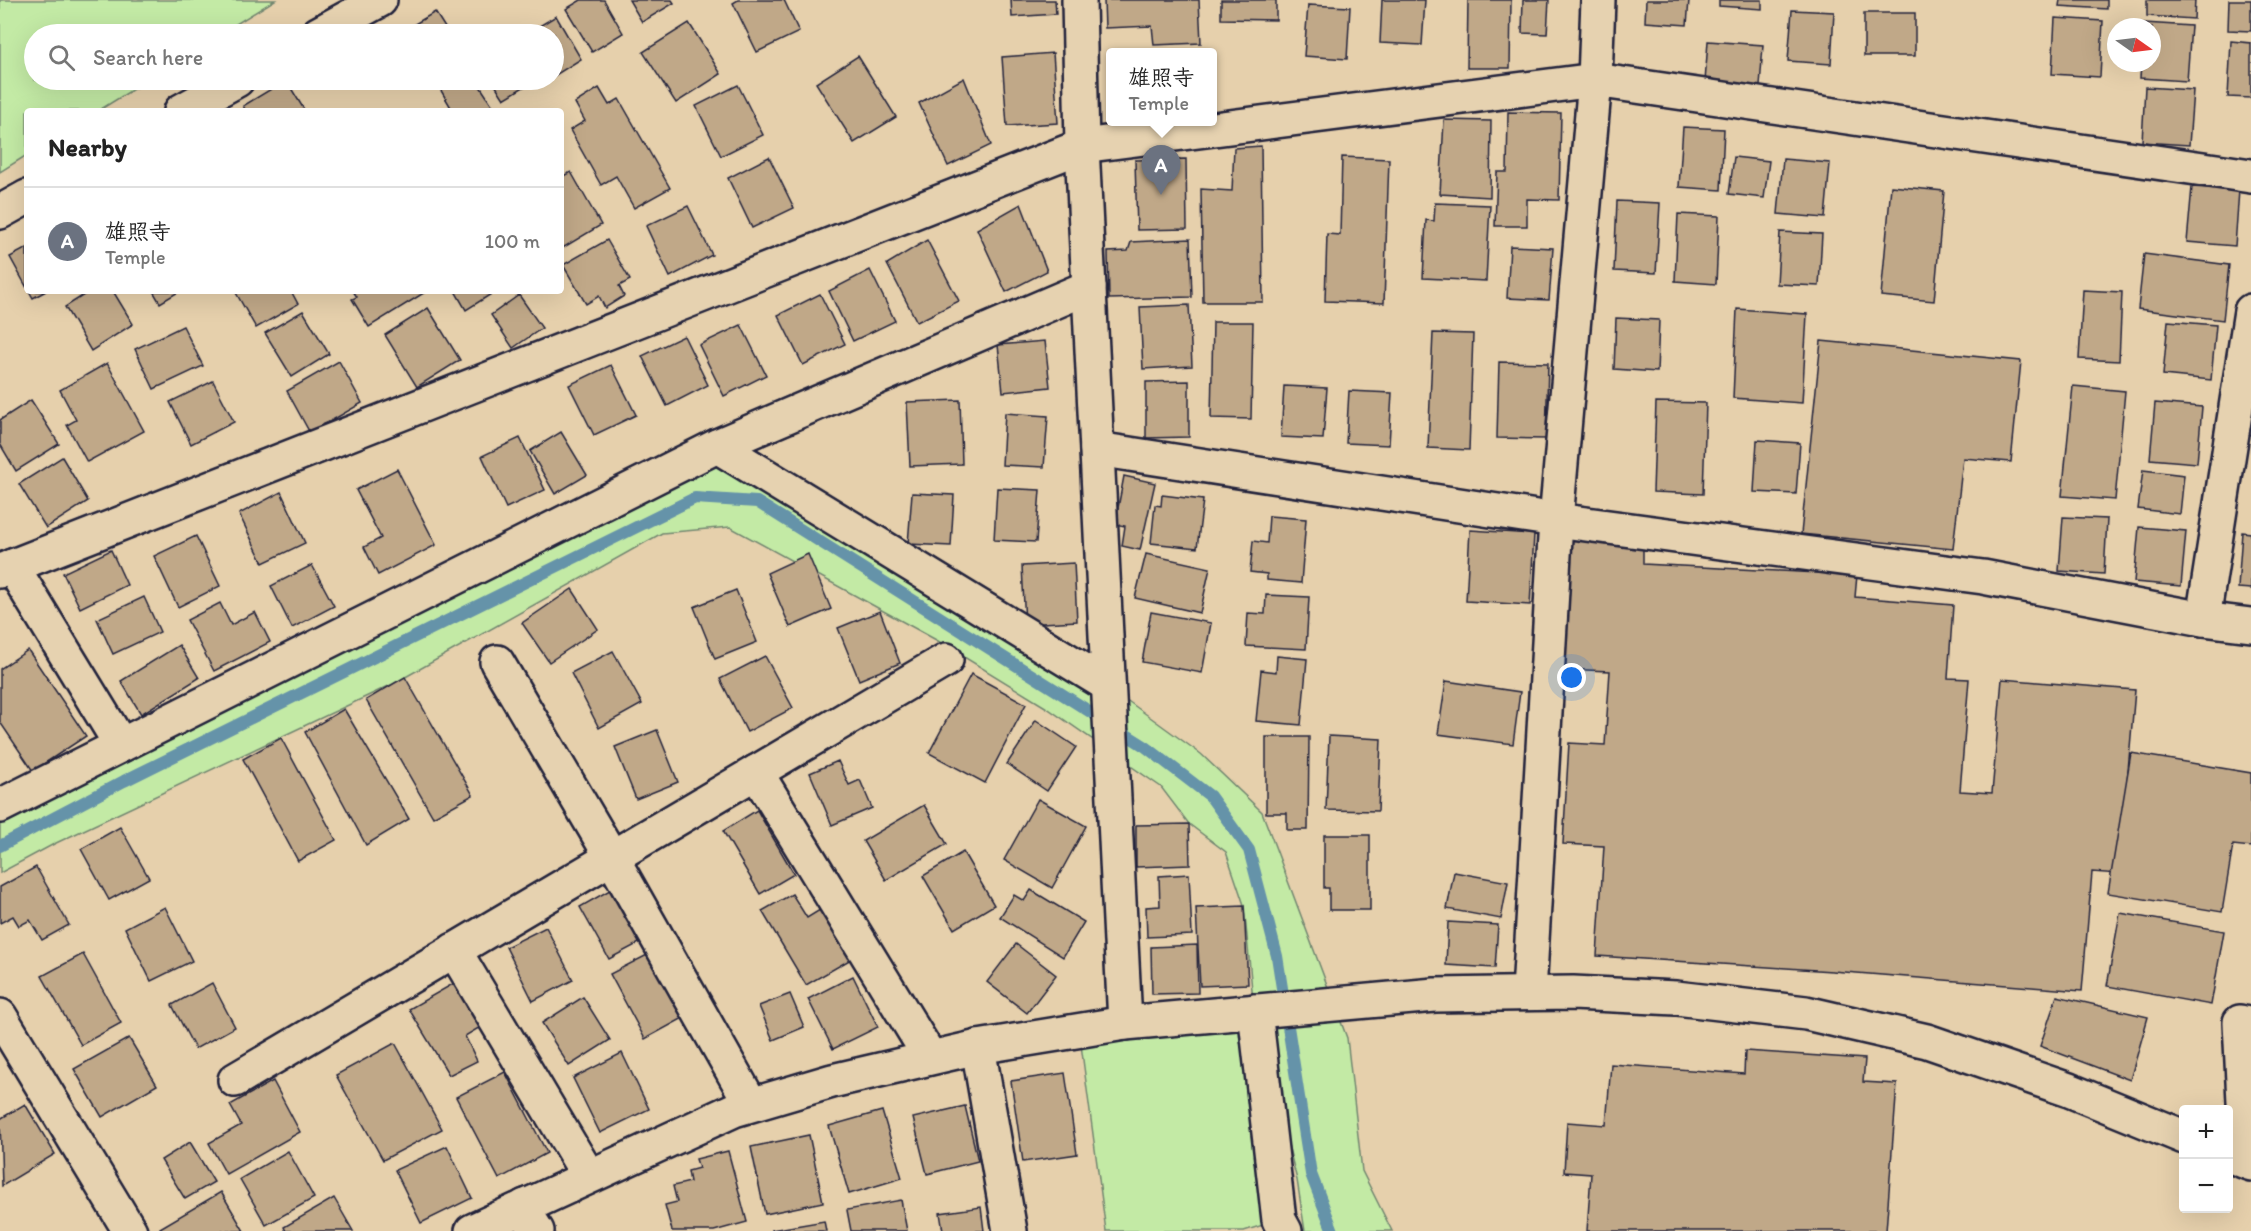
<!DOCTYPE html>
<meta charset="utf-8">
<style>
:root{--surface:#fff;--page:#f6f6f6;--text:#222;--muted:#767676;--line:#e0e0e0;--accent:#c8321e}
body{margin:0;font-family:Itim,"Klee One",sans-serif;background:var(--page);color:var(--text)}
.controls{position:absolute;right:18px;bottom:18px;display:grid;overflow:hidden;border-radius:6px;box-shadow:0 6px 24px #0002}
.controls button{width:54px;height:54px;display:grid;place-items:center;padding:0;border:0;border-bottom:2px solid var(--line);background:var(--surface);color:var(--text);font:30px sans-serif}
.compass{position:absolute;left:2107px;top:18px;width:54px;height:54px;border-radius:50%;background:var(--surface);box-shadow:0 6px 24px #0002;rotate:104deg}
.you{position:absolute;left:1572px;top:678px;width:21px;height:21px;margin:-15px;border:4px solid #fff;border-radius:50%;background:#1a73e8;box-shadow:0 0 0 9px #1a73e833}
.badge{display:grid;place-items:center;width:39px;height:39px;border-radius:50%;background:var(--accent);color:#fff;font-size:20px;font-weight:700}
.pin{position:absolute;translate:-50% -50px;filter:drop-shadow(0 2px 3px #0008)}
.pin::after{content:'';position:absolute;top:32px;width:21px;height:18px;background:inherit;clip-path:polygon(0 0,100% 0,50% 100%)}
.popup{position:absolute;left:1106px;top:48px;width:111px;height:78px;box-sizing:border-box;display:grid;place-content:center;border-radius:6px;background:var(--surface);filter:drop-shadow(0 2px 4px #0005);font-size:20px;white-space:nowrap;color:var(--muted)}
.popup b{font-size:22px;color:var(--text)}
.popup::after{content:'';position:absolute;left:50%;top:100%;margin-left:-12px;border:12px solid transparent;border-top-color:var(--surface)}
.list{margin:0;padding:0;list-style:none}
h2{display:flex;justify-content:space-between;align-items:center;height:78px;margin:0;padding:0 24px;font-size:26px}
h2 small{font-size:20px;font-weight:400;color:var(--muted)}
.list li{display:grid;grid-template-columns:39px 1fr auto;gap:18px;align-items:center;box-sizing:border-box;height:108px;padding:0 24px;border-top:2px solid var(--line)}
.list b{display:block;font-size:22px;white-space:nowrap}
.list p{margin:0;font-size:20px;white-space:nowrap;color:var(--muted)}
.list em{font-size:20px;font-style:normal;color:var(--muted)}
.icon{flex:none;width:33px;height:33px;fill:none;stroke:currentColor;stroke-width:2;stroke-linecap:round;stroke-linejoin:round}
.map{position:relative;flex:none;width:2251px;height:1231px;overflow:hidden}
.search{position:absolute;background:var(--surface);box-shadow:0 6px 24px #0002;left:24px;top:24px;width:540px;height:66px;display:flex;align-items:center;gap:15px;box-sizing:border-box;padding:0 21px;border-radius:33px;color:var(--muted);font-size:22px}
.panel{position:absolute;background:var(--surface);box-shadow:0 6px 24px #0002;left:24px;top:108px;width:540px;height:186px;border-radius:6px}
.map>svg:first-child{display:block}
.green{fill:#c3eaa5;stroke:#728670;stroke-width:1.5}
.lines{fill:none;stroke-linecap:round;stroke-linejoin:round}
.stream{stroke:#6593a9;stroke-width:12}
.building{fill:#c0a888;stroke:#22223b;stroke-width:1.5}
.minor-casing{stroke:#22223b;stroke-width:38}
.tertiary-casing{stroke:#22223b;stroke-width:38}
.minor{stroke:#e6d2b0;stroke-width:33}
.tertiary{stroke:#e6d2b0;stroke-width:33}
</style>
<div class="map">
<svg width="2251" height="1231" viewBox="0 0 2251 1231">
<rect width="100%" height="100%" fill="#e6d0ac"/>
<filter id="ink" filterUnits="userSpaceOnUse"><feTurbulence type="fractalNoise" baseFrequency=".0167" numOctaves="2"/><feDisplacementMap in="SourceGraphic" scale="12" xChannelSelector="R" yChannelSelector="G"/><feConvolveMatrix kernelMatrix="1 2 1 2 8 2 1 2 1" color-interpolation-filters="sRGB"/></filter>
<g filter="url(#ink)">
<g class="green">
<polygon points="0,0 275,0 220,34 34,34 34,80 148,80 98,111 27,111 27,155 0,172"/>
<polygon points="732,439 1092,675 1201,754 1262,812 1347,1038 1362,1171 1392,1231 1305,1231 1297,1180 1256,1018 1279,1220 1244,1231 1106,1231 1079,1030 1254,1011 1244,905 1226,852 1189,824 1161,787 1047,708 938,641 730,527 662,533 393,684 54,844 0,873 0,810"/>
</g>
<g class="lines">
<polyline class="stream" points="0,846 124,781 695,498 757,502 1146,747 1210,796 1249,850 1277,956 1311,1174 1333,1231"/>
</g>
<g class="building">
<polygon points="581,0 604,0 623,33 592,52 566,9"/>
<polygon points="629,0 672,0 674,3 642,22"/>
<polygon points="738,0 784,0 799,32 757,52 733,3"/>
<polygon points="1011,0 1055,0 1056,14 1012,17"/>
<polygon points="1104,0 1199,0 1201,43 1154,45 1152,26 1105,28"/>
<polygon points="1221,0 1276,0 1276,20 1221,19"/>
<polygon points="1382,0 1425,0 1422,45 1380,43"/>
<polygon points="1468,0 1511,0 1510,68 1467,68"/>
<polygon points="1523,0 1549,0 1547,34 1522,33"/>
<polygon points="1646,0 1689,0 1687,25 1645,22"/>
<polygon points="1719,0 1762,0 1762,9 1719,6"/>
<polygon points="2060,0 2107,0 2107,9 2059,6"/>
<polygon points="2147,0 2195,0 2194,19 2147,16"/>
<polygon points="2229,0 2251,0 2251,31 2228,30"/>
<polygon points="1308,5 1350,7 1347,59 1304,56"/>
<polygon points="1792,10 1834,12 1831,64 1788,61"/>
<polygon points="435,12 449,34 406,34 403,31"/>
<rect x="1864" y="13" width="51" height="43"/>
<polygon points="556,16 581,59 554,76 554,34 526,34"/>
<polygon points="2055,18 2103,21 2100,77 2052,74"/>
<polygon points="689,23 721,74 676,103 643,52"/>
<polygon points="2144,23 2191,26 2187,81 2140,78 2141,63 2152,63 2152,27 2144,27"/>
<polygon points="1708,41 1763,45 1760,86 1705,82"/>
<polygon points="2231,41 2251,43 2251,98 2228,97"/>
<polygon points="1053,53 1058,123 1007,126 1002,57"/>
<polygon points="858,56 896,117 854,143 816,83"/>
<polygon points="964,78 991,145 948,166 919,103"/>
<polygon points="286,80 305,111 246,111 243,106"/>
<polygon points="440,80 476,80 493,106 484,111 453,111 436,82"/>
<polygon points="492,80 535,80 504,99"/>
<polygon points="738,85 763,135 721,156 696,106"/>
<polygon points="2145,87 2193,90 2189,145 2142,142"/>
<polygon points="599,88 609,105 619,99 670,188 634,208 616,176 601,185 570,130 585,121 575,103"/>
<polygon points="1508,112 1561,113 1559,200 1527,199 1527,226 1495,226 1497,172 1507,172"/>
<polygon points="1444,120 1491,121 1490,197 1440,194"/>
<polygon points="1683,127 1724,129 1721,190 1679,187"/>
<polygon points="1261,146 1263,302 1203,302 1201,189 1232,191 1234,148"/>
<polygon points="769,157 794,208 752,228 728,178"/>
<polygon points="1342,157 1389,159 1384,303 1325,301 1327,234 1340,235"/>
<polygon points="1734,157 1769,161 1764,198 1729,194"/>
<polygon points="1186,159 1187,229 1137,230 1135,160"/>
<polygon points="1783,159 1830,163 1825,218 1778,214"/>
<polygon points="571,172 601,225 561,249 561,177"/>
<polygon points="1891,186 1944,191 1934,301 1881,296"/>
<polygon points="2192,187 2239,190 2235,246 2187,242"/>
<polygon points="1617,201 1660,203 1656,273 1614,271"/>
<polygon points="1435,203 1490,205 1486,281 1423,278 1426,220 1434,221"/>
<polygon points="1021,204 1047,271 1006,292 977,229"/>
<polygon points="688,206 712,255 670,277 646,226"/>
<polygon points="1678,214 1719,216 1716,284 1675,281"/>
<polygon points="1780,232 1822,234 1819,286 1777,284"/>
<polygon points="1190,239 1192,297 1109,299 1108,252 1128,251 1131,242"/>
<polygon points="607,240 630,280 619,286 624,296 605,308 599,296 586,304 563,265"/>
<polygon points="927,240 959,301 917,322 887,264"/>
<polygon points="1510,246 1553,248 1549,300 1507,298"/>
<polygon points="27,248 27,288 10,257"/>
<polygon points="2144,254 2229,265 2223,320 2138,309"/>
<polygon points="870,270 895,321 853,341 829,291"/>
<polygon points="2083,290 2122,292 2119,361 2079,359"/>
<polygon points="29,291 46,291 33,298"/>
<polygon points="90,291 113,291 133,324 91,351 65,307"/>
<polygon points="153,291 180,291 160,303"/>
<polygon points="235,291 291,291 298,304 256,328"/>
<polygon points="353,291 427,291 369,327 352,299 357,297"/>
<polygon points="455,291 496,291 466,310"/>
<polygon points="820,294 845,344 803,365 778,315"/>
<polygon points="519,295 542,328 513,348 491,315"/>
<polygon points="1189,305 1192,366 1143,369 1140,307"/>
<polygon points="428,308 460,360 417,387 385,335"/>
<polygon points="1737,309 1807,314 1802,403 1733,398"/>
<polygon points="303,311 329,354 292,377 265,333"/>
<polygon points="1616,318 1659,320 1657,372 1614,369"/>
<polygon points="2168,321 2216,325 2211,380 2163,375"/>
<polygon points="1213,322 1253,322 1251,419 1211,418"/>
<polygon points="741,325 766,375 724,396 699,345"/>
<polygon points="183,326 203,366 154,389 135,349"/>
<polygon points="1433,333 1473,334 1469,450 1428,448"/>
<polygon points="684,336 708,385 667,406 642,356"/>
<polygon points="1045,341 1050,387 1003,392 998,345"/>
<polygon points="1821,341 2021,361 2011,462 1963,458 1953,549 1801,534"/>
<polygon points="339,361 362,403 310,433 287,391"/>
<polygon points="1499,362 1548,363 1546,439 1497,438"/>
<polygon points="107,363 144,431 87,462 67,425 76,420 60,390"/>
<polygon points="611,365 636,415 594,435 569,385"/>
<polygon points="213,381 234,422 191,444 170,402"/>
<polygon points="1189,381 1189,437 1146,438 1146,382"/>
<polygon points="1284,386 1327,388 1323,439 1281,437"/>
<polygon points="2073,386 2125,391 2115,500 2062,496"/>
<polygon points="1349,391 1392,393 1389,445 1346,443"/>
<polygon points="31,400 59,444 16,471 0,444 0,420"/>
<polygon points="960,400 962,464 910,466 907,402"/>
<polygon points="1656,402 1706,403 1703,494 1653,492"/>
<polygon points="2155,403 2202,407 2197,463 2150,459"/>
<polygon points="1005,413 1048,416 1044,467 1002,465"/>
<polygon points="561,432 587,475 555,494 530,451"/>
<polygon points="520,438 545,490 506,508 482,456"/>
<polygon points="1757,440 1800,443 1796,494 1754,492"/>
<polygon points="62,457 88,501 46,528 19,484"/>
<polygon points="397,469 436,545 378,575 364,547 381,538 356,490"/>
<polygon points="2143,470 2184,475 2180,514 2138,509"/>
<polygon points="1124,476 1155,483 1140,550 1122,546 1125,526 1115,524"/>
<polygon points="997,488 1040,490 1036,542 994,540"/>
<polygon points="281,492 305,543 263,563 239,514"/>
<polygon points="912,493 954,495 951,546 908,544"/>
<polygon points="1162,495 1203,500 1197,548 1151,543 1155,505 1161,506"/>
<polygon points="1269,516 1306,519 1301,583 1267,580 1267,574 1250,572 1253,541 1267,543"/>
<polygon points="2063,517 2107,519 2104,574 2059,571"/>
<polygon points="2139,527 2186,531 2181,586 2134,582"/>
<polygon points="1470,530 1534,534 1530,605 1466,601"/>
<polygon points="2242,532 2251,533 2251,589 2238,588"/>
<polygon points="196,536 220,586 178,607 154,556"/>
<polygon points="1568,540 1643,544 1643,564 1857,575 1855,597 1953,605 1948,678 1969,679 1960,791 1992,793 2002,679 2135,690 2119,874 2092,872 2082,991 1832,971 1597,956 1604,846 1563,844 1569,743 1605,745 1610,671 1562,669"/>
<polygon points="111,550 127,585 80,608 63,573"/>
<polygon points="808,554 831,609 790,627 767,573"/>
<polygon points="1146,554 1210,568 1200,613 1135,598"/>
<polygon points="1074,563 1077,621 1025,624 1022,566"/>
<polygon points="312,565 334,606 292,628 271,586"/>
<polygon points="572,589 598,629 549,662 522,623"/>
<polygon points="736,590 757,642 715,659 694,607"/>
<polygon points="1266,595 1309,597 1306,649 1246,646 1248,613 1265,614"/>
<polygon points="144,597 160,632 113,654 97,619"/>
<polygon points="220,603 231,625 255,612 270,642 214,671 187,620"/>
<polygon points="880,611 900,663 859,680 838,628"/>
<polygon points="1151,612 1211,623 1202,673 1142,662"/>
<polygon points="179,645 199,678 141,714 121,681"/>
<polygon points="28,650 86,736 33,771 0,722 0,669"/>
<polygon points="613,651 642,704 599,728 571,673"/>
<polygon points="765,656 793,708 747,732 720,679"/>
<polygon points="1277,656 1307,659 1301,725 1256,721 1261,670 1276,672"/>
<polygon points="971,674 1026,704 985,783 929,753"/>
<polygon points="405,677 473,795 433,817 366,700"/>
<polygon points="1446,681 1520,692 1513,744 1438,734"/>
<polygon points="344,709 409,819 366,845 305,732"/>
<polygon points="1036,720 1076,747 1047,791 1007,764"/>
<polygon points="657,730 678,782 636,799 615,747"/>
<polygon points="1329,736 1381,739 1378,811 1326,810"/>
<polygon points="1266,737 1309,737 1308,830 1287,830 1287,813 1266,813"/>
<polygon points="281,738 336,840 298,861 243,759"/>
<polygon points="2131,753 2251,773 2251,847 2233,845 2222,912 2108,893"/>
<polygon points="838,761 849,785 860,780 872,808 832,825 810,773"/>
<polygon points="1038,799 1086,826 1052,888 1004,860"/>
<polygon points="924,805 947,844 886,880 863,841"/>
<polygon points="757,810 794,874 760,894 723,831"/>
<polygon points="1189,824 1190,865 1136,867 1136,825"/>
<polygon points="120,827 149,878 109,900 81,849"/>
<polygon points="1324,835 1370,835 1370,910 1329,910 1329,888 1324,888"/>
<polygon points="963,852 994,905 954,929 923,876"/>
<polygon points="36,867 69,925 42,940 30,920 19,926 13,916 0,923 0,887"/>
<polygon points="1454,872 1508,882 1501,919 1447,909"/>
<polygon points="1189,874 1192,935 1147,937 1146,907 1160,906 1159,876"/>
<polygon points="615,887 645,940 609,959 580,907"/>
<polygon points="1031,890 1084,922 1063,957 1000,917 1014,895 1024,901"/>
<polygon points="792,894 807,918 823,908 853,958 806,985 762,911"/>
<polygon points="1244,906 1248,984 1200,986 1196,908"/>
<polygon points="165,907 192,961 151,981 125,928"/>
<polygon points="2120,913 2224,931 2211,1005 2107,986"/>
<polygon points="1448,922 1498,925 1495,968 1446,965"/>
<polygon points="546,927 573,980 533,1001 506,947"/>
<polygon points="1016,944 1056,975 1027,1013 987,982"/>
<polygon points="1197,945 1198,993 1152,994 1151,947"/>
<polygon points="653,952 687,1016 645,1039 610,974"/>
<polygon points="83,954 121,1023 81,1045 42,976"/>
<polygon points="853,976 878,1027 833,1049 808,999"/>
<polygon points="458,981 482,1026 465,1036 477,1061 449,1075 409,1009"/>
<polygon points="212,983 235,1027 195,1049 172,1005"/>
<polygon points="790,994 804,1027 773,1040 759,1006"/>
<polygon points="2057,996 2148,1017 2130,1080 2040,1046"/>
<polygon points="583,997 610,1040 569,1066 542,1023"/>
<polygon points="129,1038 157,1085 102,1117 74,1069"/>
<polygon points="395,1043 442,1129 383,1160 336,1075"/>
<polygon points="1745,1051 1865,1059 1863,1082 1897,1084 1886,1231 1587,1231 1591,1174 1564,1172 1567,1122 1606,1125 1611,1064 1744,1074"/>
<polygon points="622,1053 649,1109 600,1133 573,1078"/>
<polygon points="505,1072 547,1153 499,1179 456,1097"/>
<polygon points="1065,1073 1077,1154 1023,1162 1011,1081"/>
<polygon points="273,1081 300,1132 226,1174 209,1143 241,1125 230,1105"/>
<polygon points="25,1104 55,1154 2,1186 0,1119"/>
<polygon points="965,1106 978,1161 927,1174 913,1118"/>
<polygon points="882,1111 902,1178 849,1194 829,1126"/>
<polygon points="809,1135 823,1202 765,1214 751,1147"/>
<polygon points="190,1142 214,1182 185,1199 161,1160"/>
<polygon points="447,1146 472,1198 421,1223 395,1170"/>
<polygon points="288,1151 314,1198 266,1225 240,1179"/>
<polygon points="728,1151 747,1222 714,1231 672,1231 665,1205 677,1202 673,1186 690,1182 688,1171 699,1168 696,1159"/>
<polygon points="221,1192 244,1231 162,1231 160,1228"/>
<polygon points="334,1198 353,1231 286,1231 284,1227"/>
<polygon points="901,1200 907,1231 851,1231 847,1210"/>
<polygon points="981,1207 984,1231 943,1231 940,1213"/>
<polygon points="824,1221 826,1231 772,1231 772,1230"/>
</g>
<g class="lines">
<defs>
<g id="minor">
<polyline points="1079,0 1082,146 1125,1023"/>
<polyline points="318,34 380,0"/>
<polyline points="181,111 237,80"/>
<polyline points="0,212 27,197"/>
<polyline points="717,446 1108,685"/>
<polyline points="1097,449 1556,520 1983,577 2203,619 2251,625"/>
<polyline points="12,566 121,745"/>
<polyline points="0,571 1082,146 1595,80 2251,176"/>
<polyline points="2203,619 2251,311"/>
<polyline points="497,662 611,856 751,1104"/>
<polyline points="756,772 930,1057"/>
<polyline points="0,806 717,446 1089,287"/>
<polyline points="454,950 588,1175"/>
<polyline points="1529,993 1556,520 1595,80 1598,0"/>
<polyline points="1255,1011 1279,1220 1285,1231"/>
<polyline points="0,1016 130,1231"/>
<polyline points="978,1047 1010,1231"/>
<polyline points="235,1080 946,660"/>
<polyline points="2247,1162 2240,1022 2251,1025"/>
<polyline points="525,1206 527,1215 537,1231"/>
</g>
<g id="tertiary">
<polyline points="2228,1155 2251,1164"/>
<polyline points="472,1231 734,1110 832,1081 978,1047 1125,1023 1435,995 1573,993 1676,998 1806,1013 1927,1041 2069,1090 2184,1137"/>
</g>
</defs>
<use href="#minor" class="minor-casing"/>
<use href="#tertiary" class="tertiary-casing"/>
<use href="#minor" class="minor"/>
<use href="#tertiary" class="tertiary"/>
</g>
</g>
</svg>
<div class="controls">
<button>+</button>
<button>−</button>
</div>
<svg class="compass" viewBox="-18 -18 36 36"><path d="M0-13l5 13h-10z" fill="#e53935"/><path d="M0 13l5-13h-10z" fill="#767676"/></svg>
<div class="you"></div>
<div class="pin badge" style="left:1161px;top:195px;background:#6b7280">A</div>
<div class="popup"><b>雄照寺</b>Temple</div>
<div class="search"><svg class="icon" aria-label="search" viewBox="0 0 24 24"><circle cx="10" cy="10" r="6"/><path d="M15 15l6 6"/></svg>Search here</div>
<section class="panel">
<h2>Nearby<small></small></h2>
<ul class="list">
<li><span class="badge" style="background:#6b7280">A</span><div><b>雄照寺</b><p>Temple</p></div><em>100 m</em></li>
</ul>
</section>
</div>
